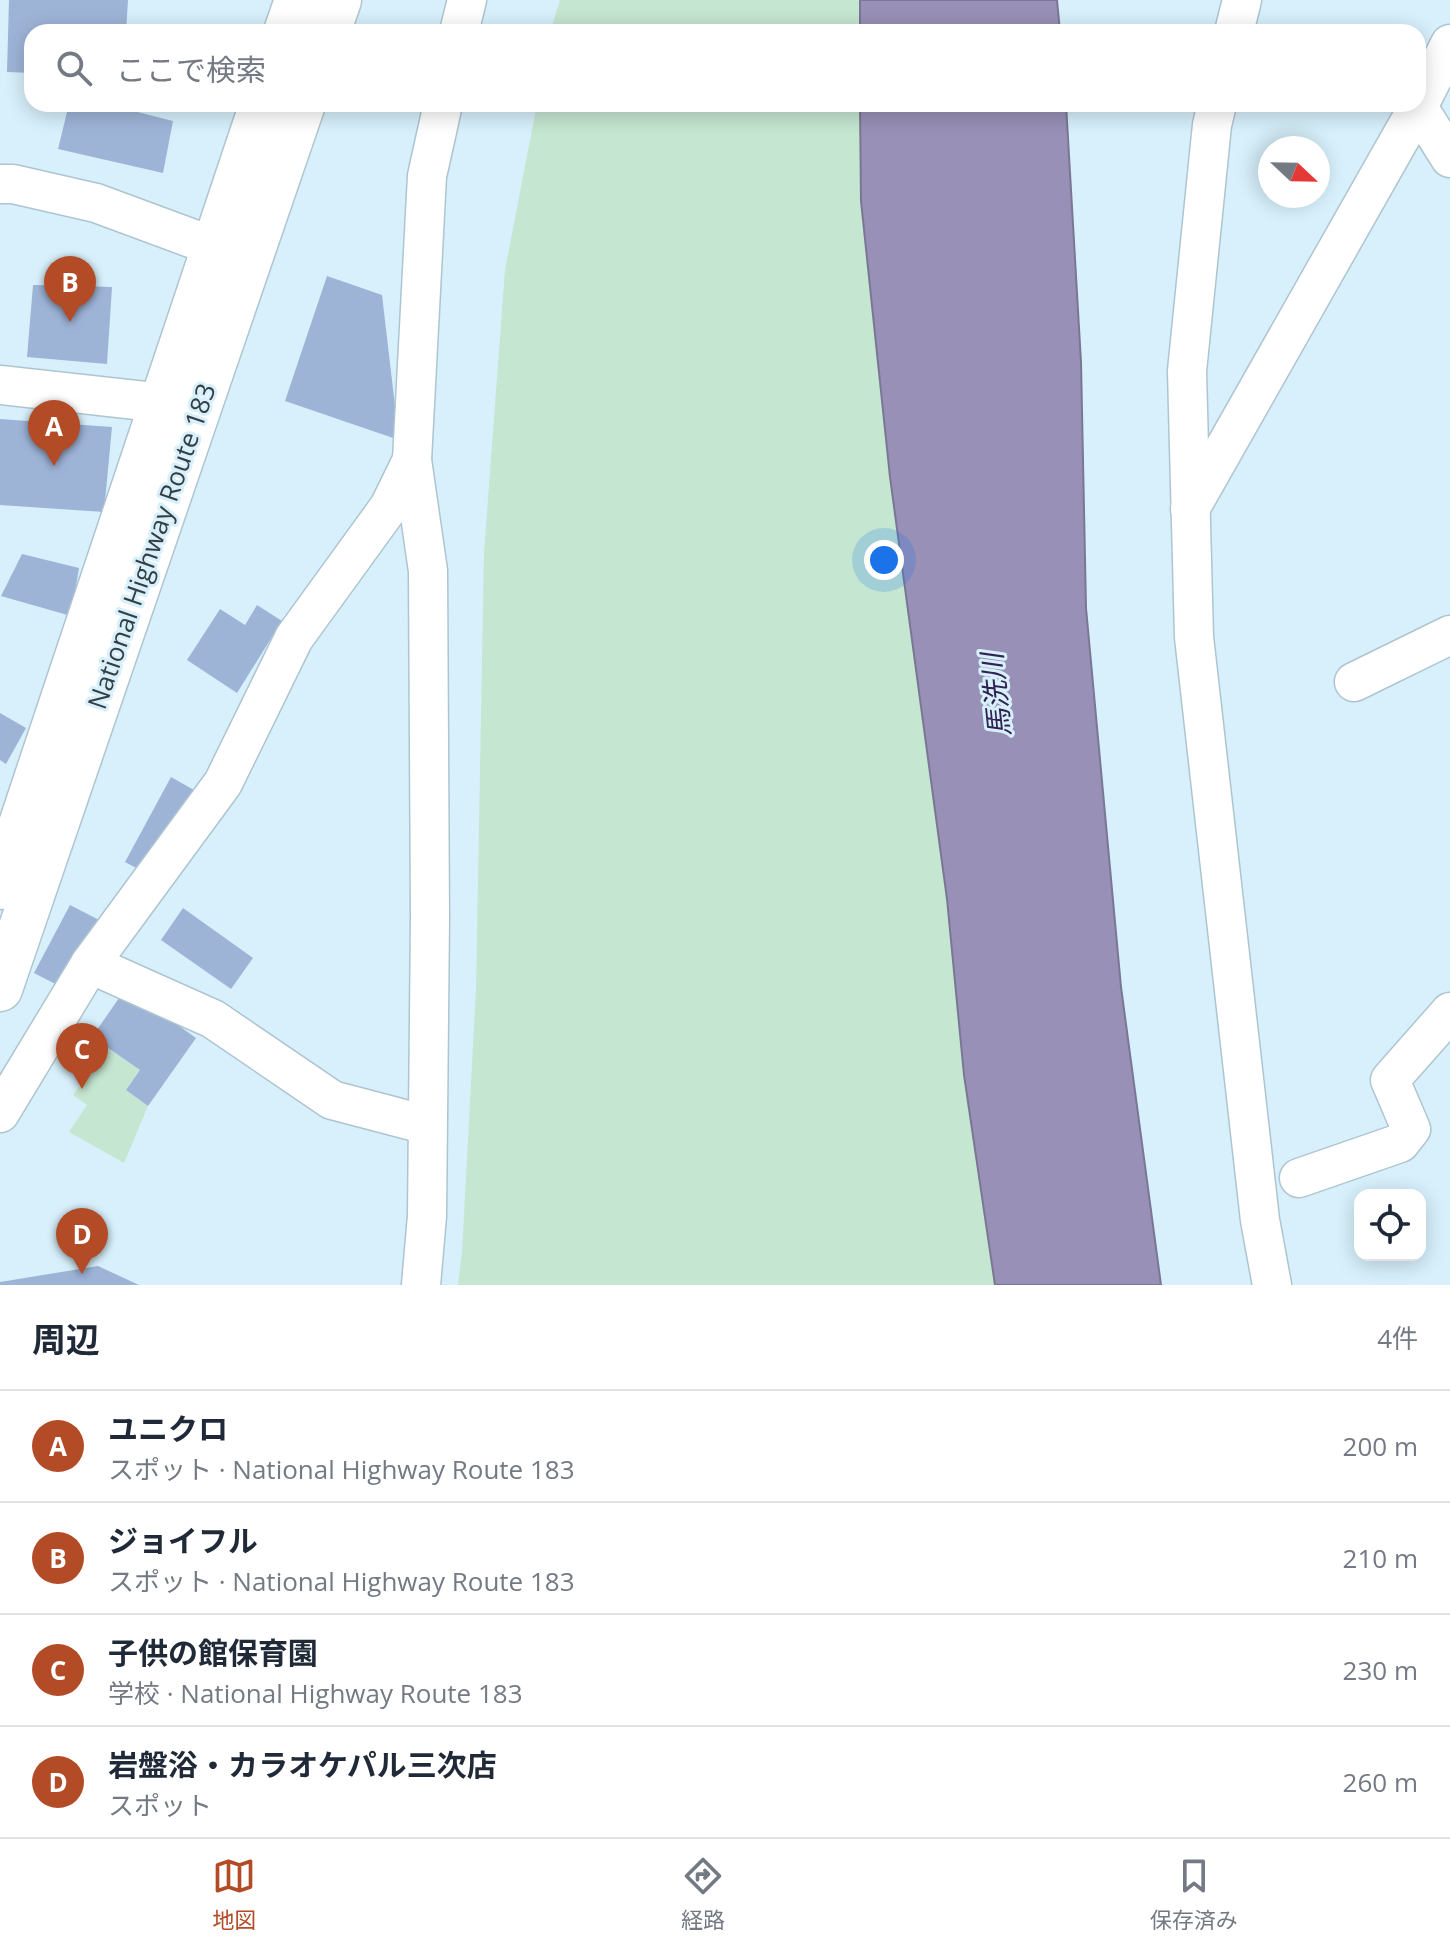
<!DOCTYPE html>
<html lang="ja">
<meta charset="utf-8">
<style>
:root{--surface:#fff;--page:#f6f6f7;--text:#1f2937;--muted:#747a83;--line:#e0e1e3;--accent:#b24b26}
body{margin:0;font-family:"Open Sans","Noto Sans JP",sans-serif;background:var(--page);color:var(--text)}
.controls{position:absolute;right:24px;bottom:24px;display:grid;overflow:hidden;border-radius:16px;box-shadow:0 4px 20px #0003}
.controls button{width:72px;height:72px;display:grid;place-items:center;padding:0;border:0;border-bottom:2px solid var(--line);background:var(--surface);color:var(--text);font:40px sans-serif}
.compass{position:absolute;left:1258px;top:136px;width:72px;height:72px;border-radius:50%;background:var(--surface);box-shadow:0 4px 20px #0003;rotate:112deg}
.you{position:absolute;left:884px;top:560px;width:28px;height:28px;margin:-20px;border:6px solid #fff;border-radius:50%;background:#1a73e8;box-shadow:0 0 0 12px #1a73e833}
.badge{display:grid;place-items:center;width:52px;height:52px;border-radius:50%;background:var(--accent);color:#fff;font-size:26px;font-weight:700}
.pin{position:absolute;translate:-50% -66px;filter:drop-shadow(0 2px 4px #0008)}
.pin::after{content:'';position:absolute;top:42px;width:28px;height:24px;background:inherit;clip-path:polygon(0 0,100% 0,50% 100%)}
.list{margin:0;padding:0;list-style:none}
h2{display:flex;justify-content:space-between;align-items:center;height:104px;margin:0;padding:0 32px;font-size:34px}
h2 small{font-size:26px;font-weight:400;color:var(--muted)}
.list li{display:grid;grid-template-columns:52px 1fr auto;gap:24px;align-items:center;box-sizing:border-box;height:112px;padding:0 32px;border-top:2px solid var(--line)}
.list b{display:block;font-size:30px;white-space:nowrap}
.list p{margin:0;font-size:26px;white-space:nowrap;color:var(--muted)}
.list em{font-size:26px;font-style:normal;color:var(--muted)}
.icon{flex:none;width:44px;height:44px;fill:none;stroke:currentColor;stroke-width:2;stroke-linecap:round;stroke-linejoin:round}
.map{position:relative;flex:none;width:1450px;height:1285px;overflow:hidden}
.search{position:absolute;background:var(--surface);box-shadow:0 4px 20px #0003;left:24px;right:24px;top:24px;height:88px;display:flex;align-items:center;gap:20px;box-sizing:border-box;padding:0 28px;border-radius:24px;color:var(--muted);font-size:30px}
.sheet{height:552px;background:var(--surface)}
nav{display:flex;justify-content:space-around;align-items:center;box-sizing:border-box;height:112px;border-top:2px solid var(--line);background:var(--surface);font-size:22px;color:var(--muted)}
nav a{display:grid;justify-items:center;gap:4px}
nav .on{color:var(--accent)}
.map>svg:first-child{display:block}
.green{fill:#c5e6d1}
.water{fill:#9890b6;stroke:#7a7794;stroke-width:2}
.building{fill:#9eb4d7}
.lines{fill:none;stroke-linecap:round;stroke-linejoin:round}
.minor-casing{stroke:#aec5d0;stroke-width:41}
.highway-casing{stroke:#aec5d0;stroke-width:47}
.minor{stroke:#fff;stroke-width:38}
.highway{stroke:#fff;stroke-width:44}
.labels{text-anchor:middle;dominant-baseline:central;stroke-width:6;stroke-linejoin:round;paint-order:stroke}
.street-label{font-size:26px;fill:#353e43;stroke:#d7f0fb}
.water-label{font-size:28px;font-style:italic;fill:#322253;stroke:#d7f0fb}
</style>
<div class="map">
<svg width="1450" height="1285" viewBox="0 0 1450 1285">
<rect width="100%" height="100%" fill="#d7f0fb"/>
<g class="green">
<polygon points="560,0 860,0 860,32 550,32"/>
<polygon points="537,104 860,104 861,201 890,477 947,899 964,1075 995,1285 458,1285 462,1252 476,990 484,553 505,270"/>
<polygon points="107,1048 140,1070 126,1090 148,1106 124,1163 69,1132 87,1105 73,1095"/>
</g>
<g class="water">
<polygon points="860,0 1057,0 1060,32 860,32"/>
<polygon points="860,104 1066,104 1081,362 1086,608 1121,987 1161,1285 995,1285 964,1075 947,899 890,477 861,201"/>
</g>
<g class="building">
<polygon points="9,0 128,0 126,32 32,32 32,73 7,72"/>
<polygon points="69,104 106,104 173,121 163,173 58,149"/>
<polygon points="327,276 382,295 399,440 285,401"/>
<polygon points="33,285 112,287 107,364 27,357"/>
<polygon points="0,419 112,427 104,512 0,505"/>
<polygon points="22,554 79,568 71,616 1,596"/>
<polygon points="257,605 282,621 237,693 187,660 220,609 245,625"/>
<polygon points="0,713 26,728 6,764 0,760"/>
<polygon points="171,777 201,794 155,878 125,862"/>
<polygon points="70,905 101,921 65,989 34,973"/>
<polygon points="183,908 253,958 231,989 161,940"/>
<polygon points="126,988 196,1038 148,1106 126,1090 140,1070 92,1037"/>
<polygon points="98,1266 139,1285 0,1285 0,1282"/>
</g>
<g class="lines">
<defs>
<g id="minor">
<polyline points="459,32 467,0"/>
<polyline points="1234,32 1242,0"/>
<polyline points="1217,104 1212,125 1187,371 1194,637 1260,1220 1272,1285"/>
<polyline points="1418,107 1450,158"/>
<polyline points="0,184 13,184 96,203 215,247"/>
<polyline points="0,385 163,403"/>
<polyline points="1190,509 1418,107 1450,44"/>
<polyline points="1354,682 1450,635"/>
<polyline points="90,964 213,1019 332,1100 427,1125"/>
<polyline points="0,1113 90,964 223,783 294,638 389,507 412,460"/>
<polyline points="1299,1178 1400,1143 1411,1129 1390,1080 1450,1012"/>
<polyline points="421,1285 427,1216 430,918 428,571 412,460 427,176 443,104"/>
</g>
<g id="highway">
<polyline points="286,32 297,0"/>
<polyline points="328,32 339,0"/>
<polyline points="0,887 262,104"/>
<polyline points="0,989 303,104"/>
</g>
</defs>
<use href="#minor" class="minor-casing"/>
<use href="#highway" class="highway-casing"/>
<use href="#minor" class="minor"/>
<use href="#highway" class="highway"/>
</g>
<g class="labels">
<g class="street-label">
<text transform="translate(151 546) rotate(-71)">National Highway Route 183</text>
</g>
<g class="water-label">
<text transform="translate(995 695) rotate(-96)">馬洗川</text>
</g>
</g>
</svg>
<div class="controls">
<button><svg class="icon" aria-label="locate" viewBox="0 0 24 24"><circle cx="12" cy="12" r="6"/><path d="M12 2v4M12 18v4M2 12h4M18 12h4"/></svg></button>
</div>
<svg class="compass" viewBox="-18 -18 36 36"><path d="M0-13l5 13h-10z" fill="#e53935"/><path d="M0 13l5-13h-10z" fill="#747a83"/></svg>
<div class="you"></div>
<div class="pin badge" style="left:54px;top:466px">A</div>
<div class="pin badge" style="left:70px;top:322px">B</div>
<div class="pin badge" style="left:82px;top:1089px">C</div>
<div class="pin badge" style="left:82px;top:1274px">D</div>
<div class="search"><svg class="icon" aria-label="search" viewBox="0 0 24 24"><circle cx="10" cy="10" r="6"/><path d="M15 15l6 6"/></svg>ここで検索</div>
</div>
<section class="sheet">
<h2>周辺<small>4件</small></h2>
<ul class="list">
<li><span class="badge">A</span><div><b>ユニクロ</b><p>スポット · National Highway Route 183</p></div><em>200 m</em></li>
<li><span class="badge">B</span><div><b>ジョイフル</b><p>スポット · National Highway Route 183</p></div><em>210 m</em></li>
<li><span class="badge">C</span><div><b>子供の館保育園</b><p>学校 · National Highway Route 183</p></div><em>230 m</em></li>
<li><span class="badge">D</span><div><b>岩盤浴・カラオケパル三次店</b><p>スポット</p></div><em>260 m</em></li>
</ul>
</section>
<nav>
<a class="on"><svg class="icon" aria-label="map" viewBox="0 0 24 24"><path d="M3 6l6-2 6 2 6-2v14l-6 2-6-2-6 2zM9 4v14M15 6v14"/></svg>地図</a>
<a><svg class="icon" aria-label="directions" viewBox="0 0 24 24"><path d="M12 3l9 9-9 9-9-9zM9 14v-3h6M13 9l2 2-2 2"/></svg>経路</a>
<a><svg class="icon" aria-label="saved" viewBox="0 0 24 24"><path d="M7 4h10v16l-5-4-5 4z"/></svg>保存済み</a>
</nav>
